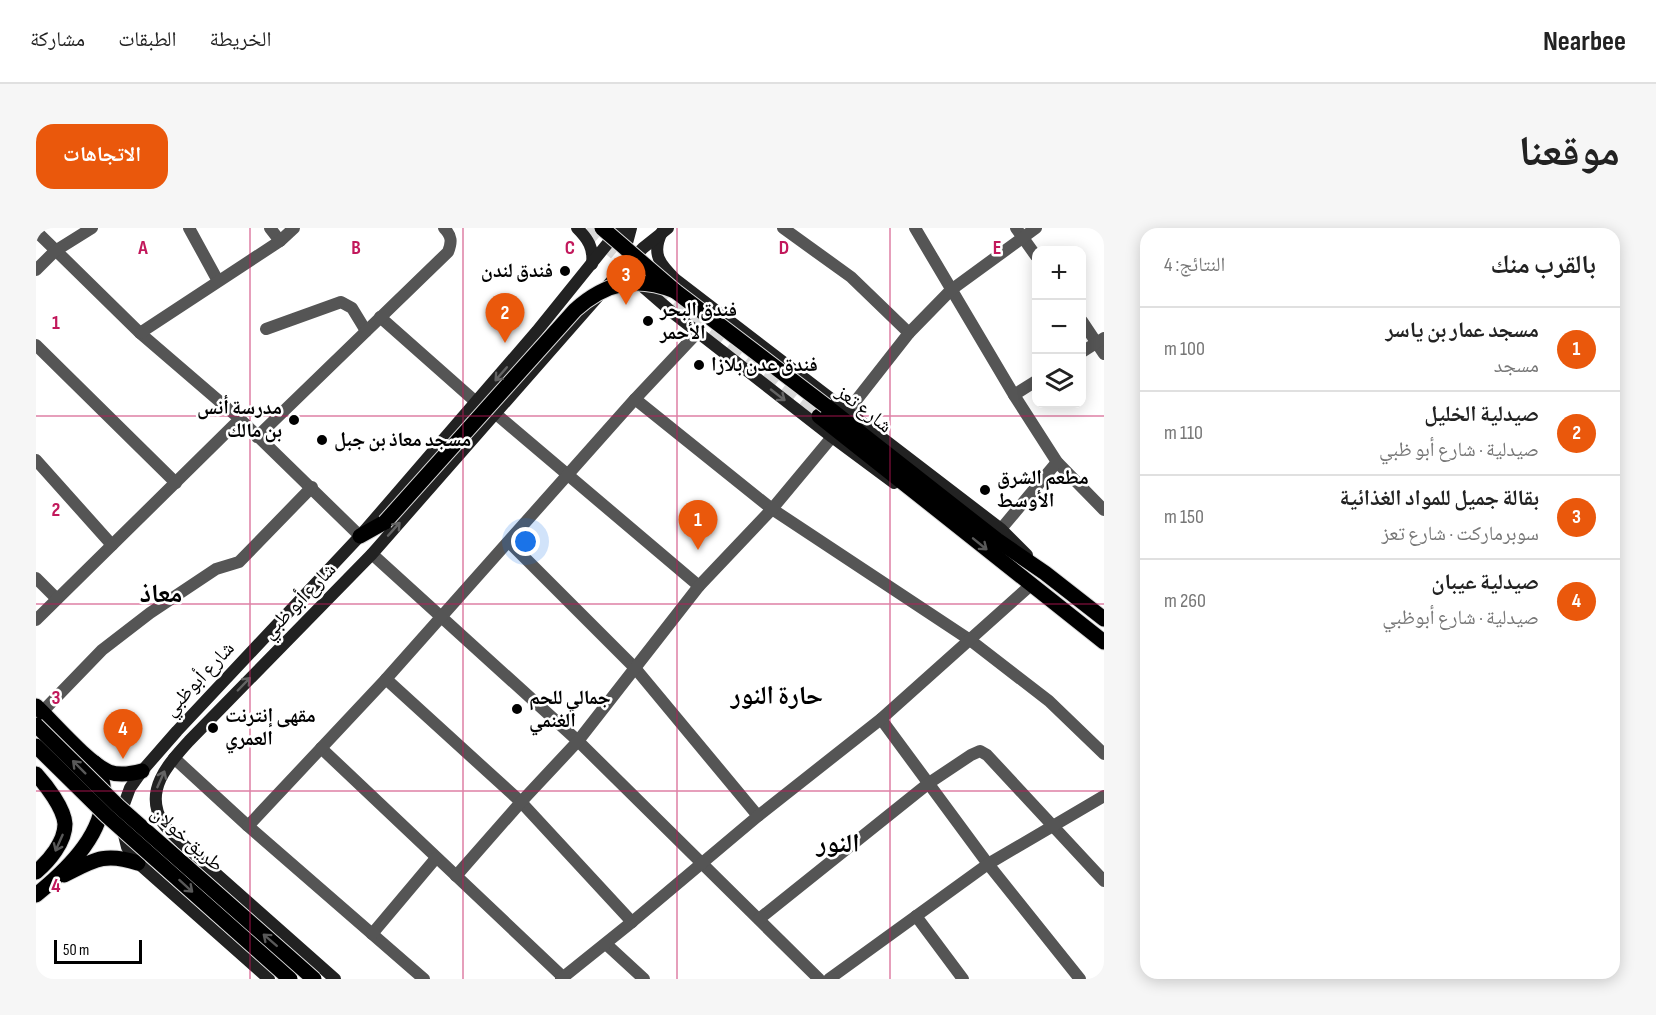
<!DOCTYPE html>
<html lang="ar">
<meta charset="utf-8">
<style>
:root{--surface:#fff;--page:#f6f6f6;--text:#222;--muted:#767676;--line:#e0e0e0;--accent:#ea580c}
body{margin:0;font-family:"Sofia Sans Condensed","Noto Naskh Arabic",sans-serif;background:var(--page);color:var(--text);direction:rtl}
.controls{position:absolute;right:18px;top:18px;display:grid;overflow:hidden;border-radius:12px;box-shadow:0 3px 15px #0003}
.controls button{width:54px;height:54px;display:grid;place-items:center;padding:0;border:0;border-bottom:2px solid var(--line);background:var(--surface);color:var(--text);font:30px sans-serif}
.scale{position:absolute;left:18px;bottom:15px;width:88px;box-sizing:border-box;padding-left:6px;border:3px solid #000;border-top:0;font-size:16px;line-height:21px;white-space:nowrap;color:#000;-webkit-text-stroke:4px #fff;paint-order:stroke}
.you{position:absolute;left:490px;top:314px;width:21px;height:21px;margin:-15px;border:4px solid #fff;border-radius:50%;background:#1a73e8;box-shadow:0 0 0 9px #1a73e833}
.badge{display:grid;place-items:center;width:39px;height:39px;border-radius:50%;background:var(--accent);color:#fff;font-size:20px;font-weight:700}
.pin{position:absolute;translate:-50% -50px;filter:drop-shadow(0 2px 3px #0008)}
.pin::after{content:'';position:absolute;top:32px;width:21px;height:18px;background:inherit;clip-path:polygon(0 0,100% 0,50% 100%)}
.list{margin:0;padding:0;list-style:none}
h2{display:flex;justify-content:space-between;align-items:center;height:78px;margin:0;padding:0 24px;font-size:26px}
h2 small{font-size:20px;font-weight:400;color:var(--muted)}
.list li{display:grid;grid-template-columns:39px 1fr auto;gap:18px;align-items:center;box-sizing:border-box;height:84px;padding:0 24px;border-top:2px solid var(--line)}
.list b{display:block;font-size:22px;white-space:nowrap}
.list p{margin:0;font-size:20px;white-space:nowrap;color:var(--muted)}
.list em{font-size:20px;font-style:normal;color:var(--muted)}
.icon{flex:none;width:33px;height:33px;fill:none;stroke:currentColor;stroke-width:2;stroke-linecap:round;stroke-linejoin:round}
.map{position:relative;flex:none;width:1068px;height:751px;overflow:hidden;direction:ltr;border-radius:18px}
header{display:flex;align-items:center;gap:36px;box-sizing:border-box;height:84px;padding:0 30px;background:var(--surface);border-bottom:2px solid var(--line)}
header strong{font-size:28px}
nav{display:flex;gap:33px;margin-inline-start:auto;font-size:21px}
.intro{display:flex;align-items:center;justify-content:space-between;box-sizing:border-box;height:144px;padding:0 36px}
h1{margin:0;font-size:42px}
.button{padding:15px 27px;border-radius:18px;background:var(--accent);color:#fff;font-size:21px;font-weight:700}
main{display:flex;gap:36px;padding:0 36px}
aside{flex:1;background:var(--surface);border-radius:18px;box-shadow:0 3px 15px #0003}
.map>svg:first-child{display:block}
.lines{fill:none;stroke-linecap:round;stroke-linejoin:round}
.primary-tunnel{stroke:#d9d9d9;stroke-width:15;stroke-dasharray:15 8;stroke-linecap:butt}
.primary-casing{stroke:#dbdbdb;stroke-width:17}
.street{stroke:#555;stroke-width:12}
.secondary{stroke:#222;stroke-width:12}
.primary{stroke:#000;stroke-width:15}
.primary-bridge-casing{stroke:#dbdbdb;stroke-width:17;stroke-linecap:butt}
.primary-bridge{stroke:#000;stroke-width:15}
.oneway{stroke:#646464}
.oneway2{stroke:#595959}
.grid{fill:none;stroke:#c2185b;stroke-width:1.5;stroke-opacity:0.55}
.poi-dot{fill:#000;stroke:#fff;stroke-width:2}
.labels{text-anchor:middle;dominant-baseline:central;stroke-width:5;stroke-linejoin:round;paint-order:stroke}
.poi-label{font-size:20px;font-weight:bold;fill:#000;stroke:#fff;text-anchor:start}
.street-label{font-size:20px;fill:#000;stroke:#fff}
.district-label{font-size:26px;font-weight:bold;fill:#000;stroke:#fff}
.grid-label{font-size:20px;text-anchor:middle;font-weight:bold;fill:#c2185b;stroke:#fff;stroke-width:5;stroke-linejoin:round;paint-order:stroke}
</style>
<header>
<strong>Nearbee</strong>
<nav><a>الخريطة</a><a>الطبقات</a><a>مشاركة</a></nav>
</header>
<div class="intro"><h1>موقعنا</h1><a class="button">الاتجاهات</a></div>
<main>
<aside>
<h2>بالقرب منك<small>النتائج: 4</small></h2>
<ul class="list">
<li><span class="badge">1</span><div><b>مسجد عمار بن ياسر</b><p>مسجد</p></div><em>100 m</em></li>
<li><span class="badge">2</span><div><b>صيدلية الخليل</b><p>صيدلية · شارع أبو ظبي</p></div><em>110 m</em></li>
<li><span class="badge">3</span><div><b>بقالة جميل للمواد الغذائية</b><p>سوبرماركت · شارع تعز</p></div><em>150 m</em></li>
<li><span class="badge">4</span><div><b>صيدلية عيبان</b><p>صيدلية · شارع أبوظبي</p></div><em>260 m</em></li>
</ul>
</aside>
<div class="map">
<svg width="1068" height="751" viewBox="0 0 1068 751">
<rect width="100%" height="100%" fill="#fff"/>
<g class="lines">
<polyline class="primary-tunnel" points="551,0 634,71 783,188"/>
<defs>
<g id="primary">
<polyline points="790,178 961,312 1009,345 1068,391"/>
<polyline points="783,188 1068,414"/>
<polyline points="324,308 349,294"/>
<path d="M0,478C19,496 51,534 73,544C84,548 95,546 106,543"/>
<path d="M0,546C10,557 28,580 29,596C29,614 13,633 0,644"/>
<path d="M28,647C58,632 68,624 102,635"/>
<path d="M0,667C33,640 72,603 67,557C66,549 61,542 59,535"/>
</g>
</defs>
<use href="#primary" class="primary-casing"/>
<g class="street">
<polyline points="153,0 182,53"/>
<polyline points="234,0 244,13"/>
<polyline points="747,0 815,49 873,105"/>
<polyline points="879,0 978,167 1021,234 1068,282"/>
<polyline points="980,0 1000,28"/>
<polyline points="0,3 104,105 204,191"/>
<polyline points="0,42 19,23 56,0"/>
<polyline points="344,89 440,174"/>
<polyline points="1046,93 1068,126"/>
<polyline points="230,101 305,74 316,80 330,103"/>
<polyline points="104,105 244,13 258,0"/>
<polyline points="0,117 140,255"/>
<polyline points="1046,124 1068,110"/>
<polyline points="978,167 1000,153"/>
<polyline points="599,171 736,281 934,412 1013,473 1068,526"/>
<polyline points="811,184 873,105 915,62 1000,0"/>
<polyline points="460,186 663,358"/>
<path d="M221,209L412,24C416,14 416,8 408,0"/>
<polyline points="0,232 76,317"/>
<polyline points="965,301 1021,234"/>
<polyline points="473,314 599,440 722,588"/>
<polyline points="336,326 542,513 783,751"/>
<polyline points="0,350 21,371"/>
<polyline points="0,392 204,191 324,308"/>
<polyline points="350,451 485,574 596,694"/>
<polyline points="6,484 66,422 114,385 180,341 203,334 276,259"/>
<polyline points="845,491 952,636 1044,751"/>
<polyline points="285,520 527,749"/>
<polyline points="138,530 212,598 388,751"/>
<polyline points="212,598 350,451 599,171 662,104"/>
<polyline points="420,648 485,574 542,513 663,358 736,281 796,209"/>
<polyline points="880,688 927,751"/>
<polyline points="723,691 893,555 935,527 944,523 951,527 1068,653"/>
<polyline points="336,706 400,630"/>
<polyline points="570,716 608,751"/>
<polyline points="525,751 596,694 722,588 845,491 996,356"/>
<polyline points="793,751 952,636 1068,568"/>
</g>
<g class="secondary">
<path d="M541,0C552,11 558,20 556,36"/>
<polyline points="595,0 591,15 591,29 596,44 607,59 637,85 796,209 858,255"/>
<path d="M626,4C615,26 624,36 639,51L965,301L991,327"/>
<polyline points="233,751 102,635 91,619 86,599 87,579 94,560 106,543 141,503 324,308 501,103 572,15 588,0"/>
<path d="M299,751L150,619C143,612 133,604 127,595C107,563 132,536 153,513L336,326L580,48L607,20L632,0"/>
</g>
<use href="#primary" class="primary"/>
<defs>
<g id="primary-bridge">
<polyline points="566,0 639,63 790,178"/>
<path d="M349,294L539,82C570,54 600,48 639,63"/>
<polyline points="0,497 82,578 278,751"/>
<polyline points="0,518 71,588 254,751"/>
</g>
</defs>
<use href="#primary-bridge" class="primary-bridge-casing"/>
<use href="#primary-bridge" class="primary-bridge"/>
</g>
<defs><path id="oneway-shaft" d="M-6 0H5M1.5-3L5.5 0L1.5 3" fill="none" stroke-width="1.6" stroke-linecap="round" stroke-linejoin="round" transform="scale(1.5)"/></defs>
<g class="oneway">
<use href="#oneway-shaft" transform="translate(465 146) rotate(131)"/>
<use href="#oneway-shaft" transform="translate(742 167) rotate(38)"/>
<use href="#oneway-shaft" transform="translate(358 301) rotate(-48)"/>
<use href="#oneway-shaft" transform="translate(208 456) rotate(-46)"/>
<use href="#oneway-shaft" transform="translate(125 551) rotate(-66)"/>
</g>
<g class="oneway2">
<use href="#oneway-shaft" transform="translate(944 316) rotate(39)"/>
<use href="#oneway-shaft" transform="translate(43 539) rotate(-135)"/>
<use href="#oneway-shaft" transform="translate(23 615) rotate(114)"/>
<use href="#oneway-shaft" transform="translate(150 658) rotate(42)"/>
<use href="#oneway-shaft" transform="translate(234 712) rotate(-139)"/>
</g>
<path class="grid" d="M214,0V751M427,0V751M641,0V751M854,0V751M0,188H1068M0,376H1068M0,563H1068"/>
<g class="poi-dot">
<circle cx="529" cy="43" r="6"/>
<circle cx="612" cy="93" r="6"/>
<circle cx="663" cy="137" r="6"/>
<circle cx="258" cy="192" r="6"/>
<circle cx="286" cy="212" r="6"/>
<circle cx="949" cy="262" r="6"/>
<circle cx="481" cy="481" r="6"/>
<circle cx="177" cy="500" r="6"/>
</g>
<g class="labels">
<g class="poi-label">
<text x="517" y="43" text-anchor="end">فندق لندن</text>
<text x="624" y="82">فندق البحر<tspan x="624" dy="23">الأحمر</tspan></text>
<text x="675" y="137">فندق عدن بلازا</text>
<text x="246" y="180" text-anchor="end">مدرسة أنس<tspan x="246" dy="23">بن مالك</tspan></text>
<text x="298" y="212">مسجد معاذ بن جبل</text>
<text x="961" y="250">مطعم الشرق<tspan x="961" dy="23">الأوسط</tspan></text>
<text x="493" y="470">جمالي للحم<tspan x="493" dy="23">الغنمي</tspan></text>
<text x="189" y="488">مقهى إنترنت<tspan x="189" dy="23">العمري</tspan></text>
</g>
<g class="street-label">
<text transform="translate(828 181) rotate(38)">شارع تعز</text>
<text transform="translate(263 373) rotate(-46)">شارع أبو ظبي</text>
<text transform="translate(163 451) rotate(-47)">شارع أبوظبي</text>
<text transform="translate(151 611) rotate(41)">طريق خولان</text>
</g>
<g class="district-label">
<text x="125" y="366">معاذ</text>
<text x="741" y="468">حارة النور</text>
<text x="802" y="616">النور</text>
</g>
</g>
<g class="grid-label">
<text x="107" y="26">A</text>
<text x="320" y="26">B</text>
<text x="534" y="26">C</text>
<text x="748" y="26">D</text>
<text x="961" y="26">E</text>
<text x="20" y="101">1</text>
<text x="20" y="288">2</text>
<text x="20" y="476">3</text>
<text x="20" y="664">4</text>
</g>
</svg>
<div class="controls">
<button>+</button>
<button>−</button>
<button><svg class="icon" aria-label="layers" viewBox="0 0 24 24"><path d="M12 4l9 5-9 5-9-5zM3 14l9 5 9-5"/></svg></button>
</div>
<div class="scale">50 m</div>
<div class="you"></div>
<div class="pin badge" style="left:662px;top:322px">1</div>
<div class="pin badge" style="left:469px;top:115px">2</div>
<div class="pin badge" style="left:590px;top:77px">3</div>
<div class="pin badge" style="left:87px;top:531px">4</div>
</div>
</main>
